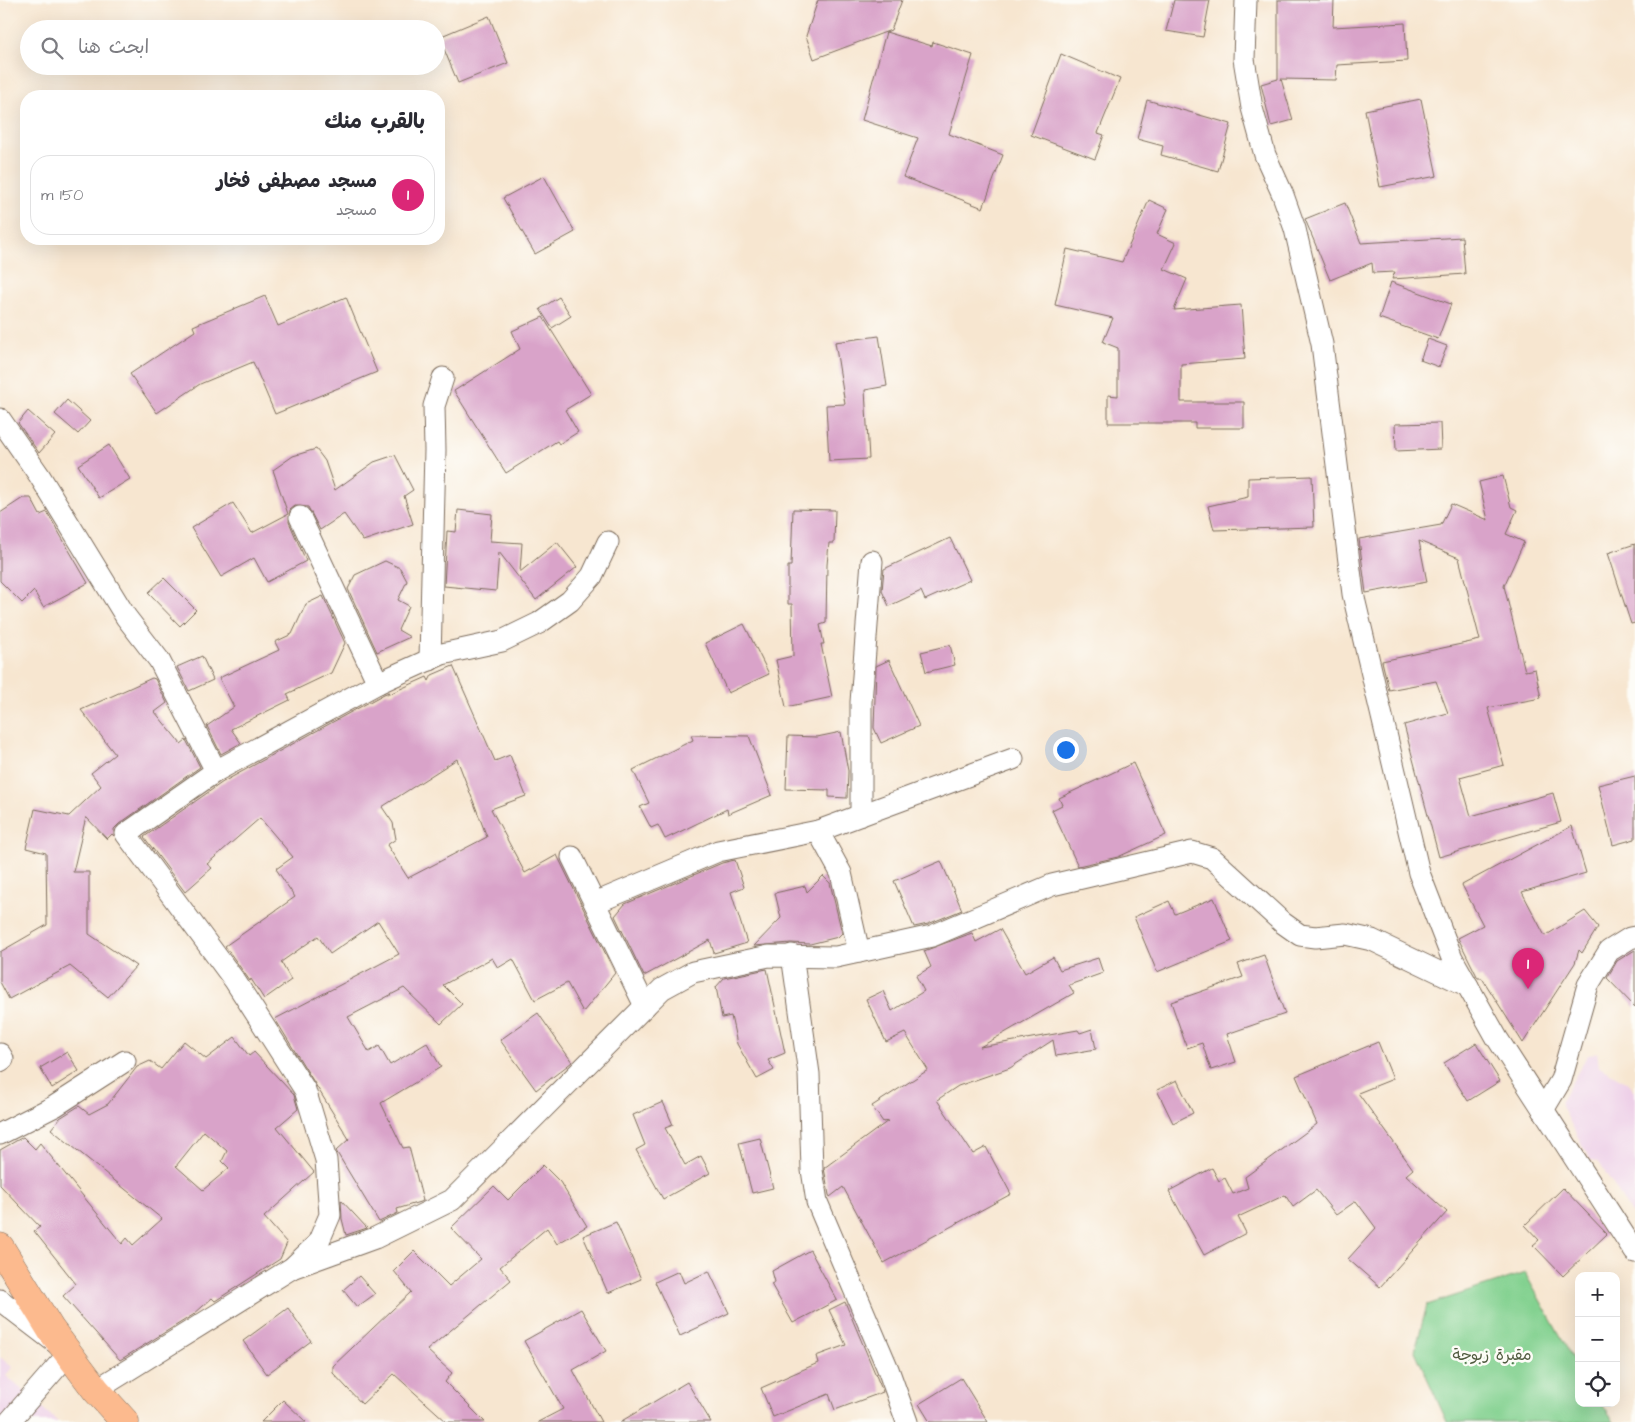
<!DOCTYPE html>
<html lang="ar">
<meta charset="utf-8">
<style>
:root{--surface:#fff;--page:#f2f2f3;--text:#2b2b33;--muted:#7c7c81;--line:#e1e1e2;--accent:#db2777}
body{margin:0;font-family:"Architects Daughter","Playpen Sans Arabic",sans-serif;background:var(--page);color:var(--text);direction:rtl}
.controls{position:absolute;right:15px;bottom:15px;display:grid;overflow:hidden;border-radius:10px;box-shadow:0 5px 20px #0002}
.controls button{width:45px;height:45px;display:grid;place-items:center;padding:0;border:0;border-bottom:1px solid var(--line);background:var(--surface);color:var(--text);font:25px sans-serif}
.you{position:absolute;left:1065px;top:749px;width:18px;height:18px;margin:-12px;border:4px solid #fff;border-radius:50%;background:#1a73e8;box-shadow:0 0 0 8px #1a73e833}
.badge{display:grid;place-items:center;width:32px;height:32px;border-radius:50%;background:var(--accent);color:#fff;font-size:16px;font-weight:700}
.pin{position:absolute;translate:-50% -41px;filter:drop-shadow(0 1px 2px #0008)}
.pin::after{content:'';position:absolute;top:26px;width:18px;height:15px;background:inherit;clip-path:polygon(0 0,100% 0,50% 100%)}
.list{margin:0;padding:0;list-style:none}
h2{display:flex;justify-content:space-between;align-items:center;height:65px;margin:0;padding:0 20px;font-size:21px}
h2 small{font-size:16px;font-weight:400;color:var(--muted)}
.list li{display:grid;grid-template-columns:32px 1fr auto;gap:15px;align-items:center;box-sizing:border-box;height:80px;margin:0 10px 10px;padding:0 10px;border:1px solid var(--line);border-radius:20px}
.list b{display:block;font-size:19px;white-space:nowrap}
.list p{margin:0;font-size:16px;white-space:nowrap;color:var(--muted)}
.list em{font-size:16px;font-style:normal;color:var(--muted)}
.icon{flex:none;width:28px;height:28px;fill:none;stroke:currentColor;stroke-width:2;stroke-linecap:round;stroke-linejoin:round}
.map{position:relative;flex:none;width:1635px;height:1422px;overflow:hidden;direction:ltr}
.search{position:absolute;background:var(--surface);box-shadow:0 5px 20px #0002;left:20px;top:20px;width:425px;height:55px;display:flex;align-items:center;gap:12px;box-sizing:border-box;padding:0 18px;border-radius:28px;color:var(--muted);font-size:19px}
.panel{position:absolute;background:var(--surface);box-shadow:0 5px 20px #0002;left:20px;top:90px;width:425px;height:155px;border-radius:20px;direction:rtl}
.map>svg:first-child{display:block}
.built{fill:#eed0e8}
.green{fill:#83d190;stroke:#5f7e57}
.building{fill:#d9a3c9;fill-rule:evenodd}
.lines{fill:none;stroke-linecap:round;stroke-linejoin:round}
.minor-casing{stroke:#7d6c5c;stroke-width:23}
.primary-casing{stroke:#7d6c5c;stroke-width:29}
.minor{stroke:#fff;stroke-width:21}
.primary{stroke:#fcba8e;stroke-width:28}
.labels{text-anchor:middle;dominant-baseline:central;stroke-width:5;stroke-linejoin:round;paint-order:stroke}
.park-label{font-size:16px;fill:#515c40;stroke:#fdfcf7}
</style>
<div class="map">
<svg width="1635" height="1422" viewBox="0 0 1635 1422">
<rect width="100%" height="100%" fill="#fdfcf7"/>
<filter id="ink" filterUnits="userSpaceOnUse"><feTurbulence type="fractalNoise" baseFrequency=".02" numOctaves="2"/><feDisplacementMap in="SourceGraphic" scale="10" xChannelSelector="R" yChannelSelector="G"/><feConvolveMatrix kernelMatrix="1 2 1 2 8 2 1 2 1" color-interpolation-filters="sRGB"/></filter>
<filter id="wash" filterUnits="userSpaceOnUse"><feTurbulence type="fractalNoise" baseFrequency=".0096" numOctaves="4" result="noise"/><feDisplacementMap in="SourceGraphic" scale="20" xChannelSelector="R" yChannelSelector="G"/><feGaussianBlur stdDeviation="1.12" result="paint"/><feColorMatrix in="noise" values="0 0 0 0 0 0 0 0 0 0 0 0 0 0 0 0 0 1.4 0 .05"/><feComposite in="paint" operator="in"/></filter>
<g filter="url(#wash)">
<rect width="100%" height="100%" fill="#f7e6d0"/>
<g class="built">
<polygon points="1597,1052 1599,1067 1628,1083 1635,1092 1635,1212 1632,1214 1598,1161 1590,1160 1560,1103 1587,1056"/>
<polygon points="0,1357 12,1367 6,1376 26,1393 0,1422"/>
<polygon points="38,1404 58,1422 22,1422"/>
</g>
<polygon class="green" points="1525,1273 1579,1370 1579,1403 1601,1403 1614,1422 1447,1422 1415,1351 1427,1305"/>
<g id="blocks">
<g class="building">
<polygon points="818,0 902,0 891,30 814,59 806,36"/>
<polygon points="1174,0 1210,0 1203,37 1166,31"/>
<polygon points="1278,0 1334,0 1333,27 1405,23 1407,61 1337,65 1336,80 1281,79 1293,120 1271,126 1261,84 1278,79"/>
<polygon points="489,16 508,63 458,83 439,37"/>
<polygon points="886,32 932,46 933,42 973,55 949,134 1003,155 983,208 903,177 918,138 862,120"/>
<polygon points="1061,54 1120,79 1098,133 1104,135 1095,159 1031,135"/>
<polygon points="1421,99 1437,176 1380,187 1365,110"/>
<polygon points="1147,100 1231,124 1218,171 1161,155 1163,146 1137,139"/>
<polygon points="544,176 575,232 535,254 503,198"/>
<polygon points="1149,200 1168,209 1157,234 1176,243 1164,269 1187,279 1174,310 1241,305 1245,359 1181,364 1181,402 1244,402 1244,428 1195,428 1195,423 1108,423 1108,395 1118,396 1118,348 1103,342 1113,318 1055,305 1067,249 1122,262"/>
<polygon points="1345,203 1361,243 1462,237 1465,274 1392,279 1395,272 1373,273 1372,263 1330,280 1305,219"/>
<polygon points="1391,282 1451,304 1438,339 1379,318"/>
<polygon points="265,296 278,326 346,297 377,372 275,414 253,362 200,384 157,413 130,374 195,331 193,326"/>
<polygon points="559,297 571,316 552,328 540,309"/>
<polygon points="543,317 591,394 565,410 578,432 559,444 557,441 506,473 454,391 520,349 512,331"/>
<polygon points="879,336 887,386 865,390 869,459 829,461 826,405 845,404 835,342"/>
<polygon points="1428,339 1447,346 1439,367 1420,360"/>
<polygon points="67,400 90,421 78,434 55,414"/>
<polygon points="28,411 55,435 39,453 18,423"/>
<polygon points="1440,423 1441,449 1396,451 1395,424"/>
<polygon points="109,445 130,479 99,498 78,465"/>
<polygon points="316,449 325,461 335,490 374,462 395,455 413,490 404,496 413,524 363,541 344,514 320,530 308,507 295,506 290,510 289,522 306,561 267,582 254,558 221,577 191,528 233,503 252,533 288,514 273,470 293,456"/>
<polygon points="1312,476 1314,527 1214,530 1208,506 1248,497 1248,478"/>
<polygon points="1503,476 1511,507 1517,510 1506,534 1524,542 1504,586 1525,671 1535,669 1541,698 1488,708 1504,765 1460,777 1471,816 1553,793 1561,822 1439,857 1404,725 1448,713 1436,681 1389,690 1382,661 1480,640 1459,558 1419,541 1427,582 1366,593 1359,539 1441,525 1451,504 1488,520 1479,482"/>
<polygon points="23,498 31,498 40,515 47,512 88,583 43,607 34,591 22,603 0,581 0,513"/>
<polygon points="793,509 835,510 834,543 829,543 827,565 826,623 820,625 824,644 821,644 832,697 786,707 776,660 793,656 792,604 788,604 788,566 791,566"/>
<polygon points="458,510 492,514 490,541 522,543 520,572 557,542 577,567 536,600 499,552 496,591 444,586 447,531 456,532"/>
<polygon points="950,538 970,580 925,600 921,591 889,606 882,591 884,569"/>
<polygon points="1635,544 1635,623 1631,624 1608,553"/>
<polygon points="385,561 400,568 407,581 398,600 409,606 398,630 410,637 377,652 348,589 355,575"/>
<polygon points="164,578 196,610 180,626 148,593"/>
<polygon points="323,596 345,643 331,673 287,694 290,700 231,729 241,743 221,754 207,726 234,707 219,678 279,650 275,642 292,634 306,604"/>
<polygon points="744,624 769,674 728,693 705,643"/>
<polygon points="950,645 955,665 926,672 921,652"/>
<polygon points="202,656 213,680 189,691 177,667"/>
<polygon points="889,660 919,726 881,743 874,728 876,666"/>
<path d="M453,666L495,761L510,755L526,796L491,809L525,873L557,855L615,973L583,1012L567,983L535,1000L513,959L498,968L492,958L443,985L462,1004L441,1024L404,988L348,1017L369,1052L379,1046L390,1065L427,1043L441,1067L381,1103L403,1148L409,1147L423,1201L397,1209L398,1213L379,1222L336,1151L349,1139L275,1019L399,954L378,921L330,954L318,936L281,962L291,980L264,999L251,979L250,981L225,946L295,897L276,869L293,857L260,818L207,864L212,868L185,892L144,837L223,782L384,694L389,692L387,695L427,677L429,681L432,675ZM457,759L487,837L408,878L387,845L396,839L393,823L382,807Z"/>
<polygon points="152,678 155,679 167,703 155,712 181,744 186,740 200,767 119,824 114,829 114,836 112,834 107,839 86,817 73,872 89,872 89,934 136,966 108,997 70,966 9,999 0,982 0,952 47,925 46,853 26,848 35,809 69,816 101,786 91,773 115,754 81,710"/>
<polygon points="841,732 848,771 847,798 829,797 829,790 786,789 788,736 817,737"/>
<polygon points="691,735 749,736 772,795 728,814 727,809 665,839 658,825 651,828 640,807 649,803 633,770 693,740"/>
<polygon points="1133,763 1166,835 1118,857 1078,866 1052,810 1062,805 1059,798"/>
<polygon points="1635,776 1635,839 1613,845 1598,785"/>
<polygon points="1572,826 1586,873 1522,892 1545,936 1585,911 1598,927 1582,953 1579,950 1575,963 1523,1043 1482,978 1478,978 1458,938 1483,925 1462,885"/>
<polygon points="735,860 744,887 731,892 747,943 714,953 710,940 644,976 615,916 625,904 722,863"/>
<polygon points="941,861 962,910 928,924 914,927 894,881"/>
<polygon points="823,876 830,883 842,933 838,937 810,944 791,943 754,946 781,918 775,893 805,886 807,892"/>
<polygon points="1214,898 1232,941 1157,972 1134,917 1169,901 1175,914"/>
<polygon points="1000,929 1025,973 1053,957 1060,970 1098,958 1103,973 1069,985 1074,993 980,1047 1078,1030 1080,1033 1092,1029 1096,1049 1056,1056 1053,1040 1010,1068 958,1086 937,1100 973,1154 986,1147 1011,1194 884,1263 843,1187 830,1197 829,1195 824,1168 888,1121 883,1122 872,1106 928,1070 905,1033 886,1042 866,999 883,991 892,1011 924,991 916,976 931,967 924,951 972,933 976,942"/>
<polygon points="1635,950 1635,1007 1607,978 1617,961"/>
<polygon points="1264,955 1285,1014 1227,1034 1236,1062 1211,1070 1202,1043 1187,1048 1171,1002 1243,977 1238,964"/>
<polygon points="767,969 785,1053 768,1060 774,1070 757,1079 737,1044 731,1016 722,1018 716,987 724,978"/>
<polygon points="538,1013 572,1062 536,1090 500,1040"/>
<path d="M235,1037L249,1056L254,1052L294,1095L298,1109L277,1127L314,1172L264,1217L287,1243L280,1259L215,1301L212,1298L193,1315L120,1360L63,1296L76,1284L34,1231L40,1227L0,1185V1150L23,1137L35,1149L40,1143L122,1244L127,1238L133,1245L162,1219L51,1129L60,1118L79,1106L89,1114L108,1104L137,1067L150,1061L161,1069L184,1041L206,1059ZM204,1131L227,1151L222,1161L229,1168L203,1190L176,1166Z"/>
<polygon points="1378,1042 1393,1079 1358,1093 1413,1169 1406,1175 1447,1212 1380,1287 1348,1259 1376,1228 1356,1201 1336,1215 1316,1190 1293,1207 1285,1195 1238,1217 1246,1233 1204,1255 1169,1191 1212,1168 1219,1181 1225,1178 1233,1194 1248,1188 1245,1177 1317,1124 1296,1076"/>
<polygon points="1476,1043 1500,1081 1468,1101 1444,1063"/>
<polygon points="67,1052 79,1071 52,1088 40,1068"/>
<polygon points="1177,1080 1193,1113 1173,1123 1157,1090"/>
<polygon points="663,1102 673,1125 665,1128 685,1165 701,1156 710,1173 663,1199 636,1150 645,1145 633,1115"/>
<polygon points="760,1138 773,1188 752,1193 739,1143"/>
<polygon points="543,1165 560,1182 587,1226 557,1244 547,1228 500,1267 511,1280 427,1350 452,1373 445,1382 485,1422 447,1422 394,1374 362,1404 333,1373 333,1366 411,1292 394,1271 414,1251 449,1286 481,1259 451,1228 494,1186 508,1200"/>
<polygon points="1563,1188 1607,1234 1563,1276 1533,1245 1539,1240 1525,1225"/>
<polygon points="341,1200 367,1228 346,1235 342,1219"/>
<polygon points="616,1222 641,1279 608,1293 583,1236"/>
<polygon points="810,1250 837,1300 793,1323 771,1284 775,1282 772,1271"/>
<polygon points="679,1271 684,1283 709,1271 729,1313 680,1336 655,1282"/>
<polygon points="359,1276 375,1294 357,1307 343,1290"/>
<polygon points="845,1302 883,1392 835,1410 829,1394 773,1417 761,1388 818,1363 816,1356 846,1345 829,1310"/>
<polygon points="288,1308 311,1341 267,1374 243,1341"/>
<polygon points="581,1309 606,1351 573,1370 601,1422 538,1422 563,1409 524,1341"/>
<polygon points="961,1378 988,1422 930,1422 919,1404"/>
<polygon points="687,1382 711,1422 620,1422"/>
<polygon points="283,1400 306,1422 261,1422"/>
</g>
</g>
</g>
<g filter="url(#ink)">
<use href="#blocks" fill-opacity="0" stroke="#7d6c5c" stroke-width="1"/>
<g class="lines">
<defs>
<g id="minor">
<polyline points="1246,0 1244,59 1252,108 1265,155 1283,195 1295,229 1322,344 1353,594 1419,873 1452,958 1497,1038 1635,1252"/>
<polyline points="0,419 39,475 126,617 159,660 216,771"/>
<polyline points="300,517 378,683"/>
<polyline points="430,660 435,450 434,406 443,378"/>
<polyline points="861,815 861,702 872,561"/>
<polyline points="818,831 841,873 859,952"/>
<polyline points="572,857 645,1006"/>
<polyline points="595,903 718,851 818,831 1013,759"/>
<polyline points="792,955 809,1074 812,1170 817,1202 888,1369 907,1422"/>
<polyline points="0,1054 3,1059 0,1061"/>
<polyline points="1543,1110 1561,1080 1588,985 1609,951 1630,938 1635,937"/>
<polyline points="0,1134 55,1106 125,1061"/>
<polyline points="292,1268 375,1238 452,1200 662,989 693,972 769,956 836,957 932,936 1052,885 1192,852 1212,858 1283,923 1300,935 1315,937 1345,934 1372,940 1468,986"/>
<polyline points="0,1300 69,1353 9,1422"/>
<polyline points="96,1390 292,1268 318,1243 330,1215 326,1160 305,1090 235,981 126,834 216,771 378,683 442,654 502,641 539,623 570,601 592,576 608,542"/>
</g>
<polyline id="primary" points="0,1247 51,1330 96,1390 125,1422"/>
</defs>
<use href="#minor" class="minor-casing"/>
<use href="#primary" class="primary-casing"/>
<use href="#minor" class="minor"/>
<use href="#primary" class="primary"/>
</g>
</g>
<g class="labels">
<g class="park-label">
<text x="1492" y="1355">مقبرة زبوجة</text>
</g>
</g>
</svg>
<div class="controls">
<button>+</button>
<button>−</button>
<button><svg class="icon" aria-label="locate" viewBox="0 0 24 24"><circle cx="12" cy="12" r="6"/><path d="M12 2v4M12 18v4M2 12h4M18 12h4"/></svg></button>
</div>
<div class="you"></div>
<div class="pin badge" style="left:1528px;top:989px">1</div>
<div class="search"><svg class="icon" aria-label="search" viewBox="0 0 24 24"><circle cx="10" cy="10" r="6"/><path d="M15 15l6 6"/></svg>ابحث هنا</div>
<section class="panel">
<h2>بالقرب منك<small></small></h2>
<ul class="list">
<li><span class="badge">1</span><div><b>مسجد مصطفى فخار</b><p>مسجد</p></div><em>150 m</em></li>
</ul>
</section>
</div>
